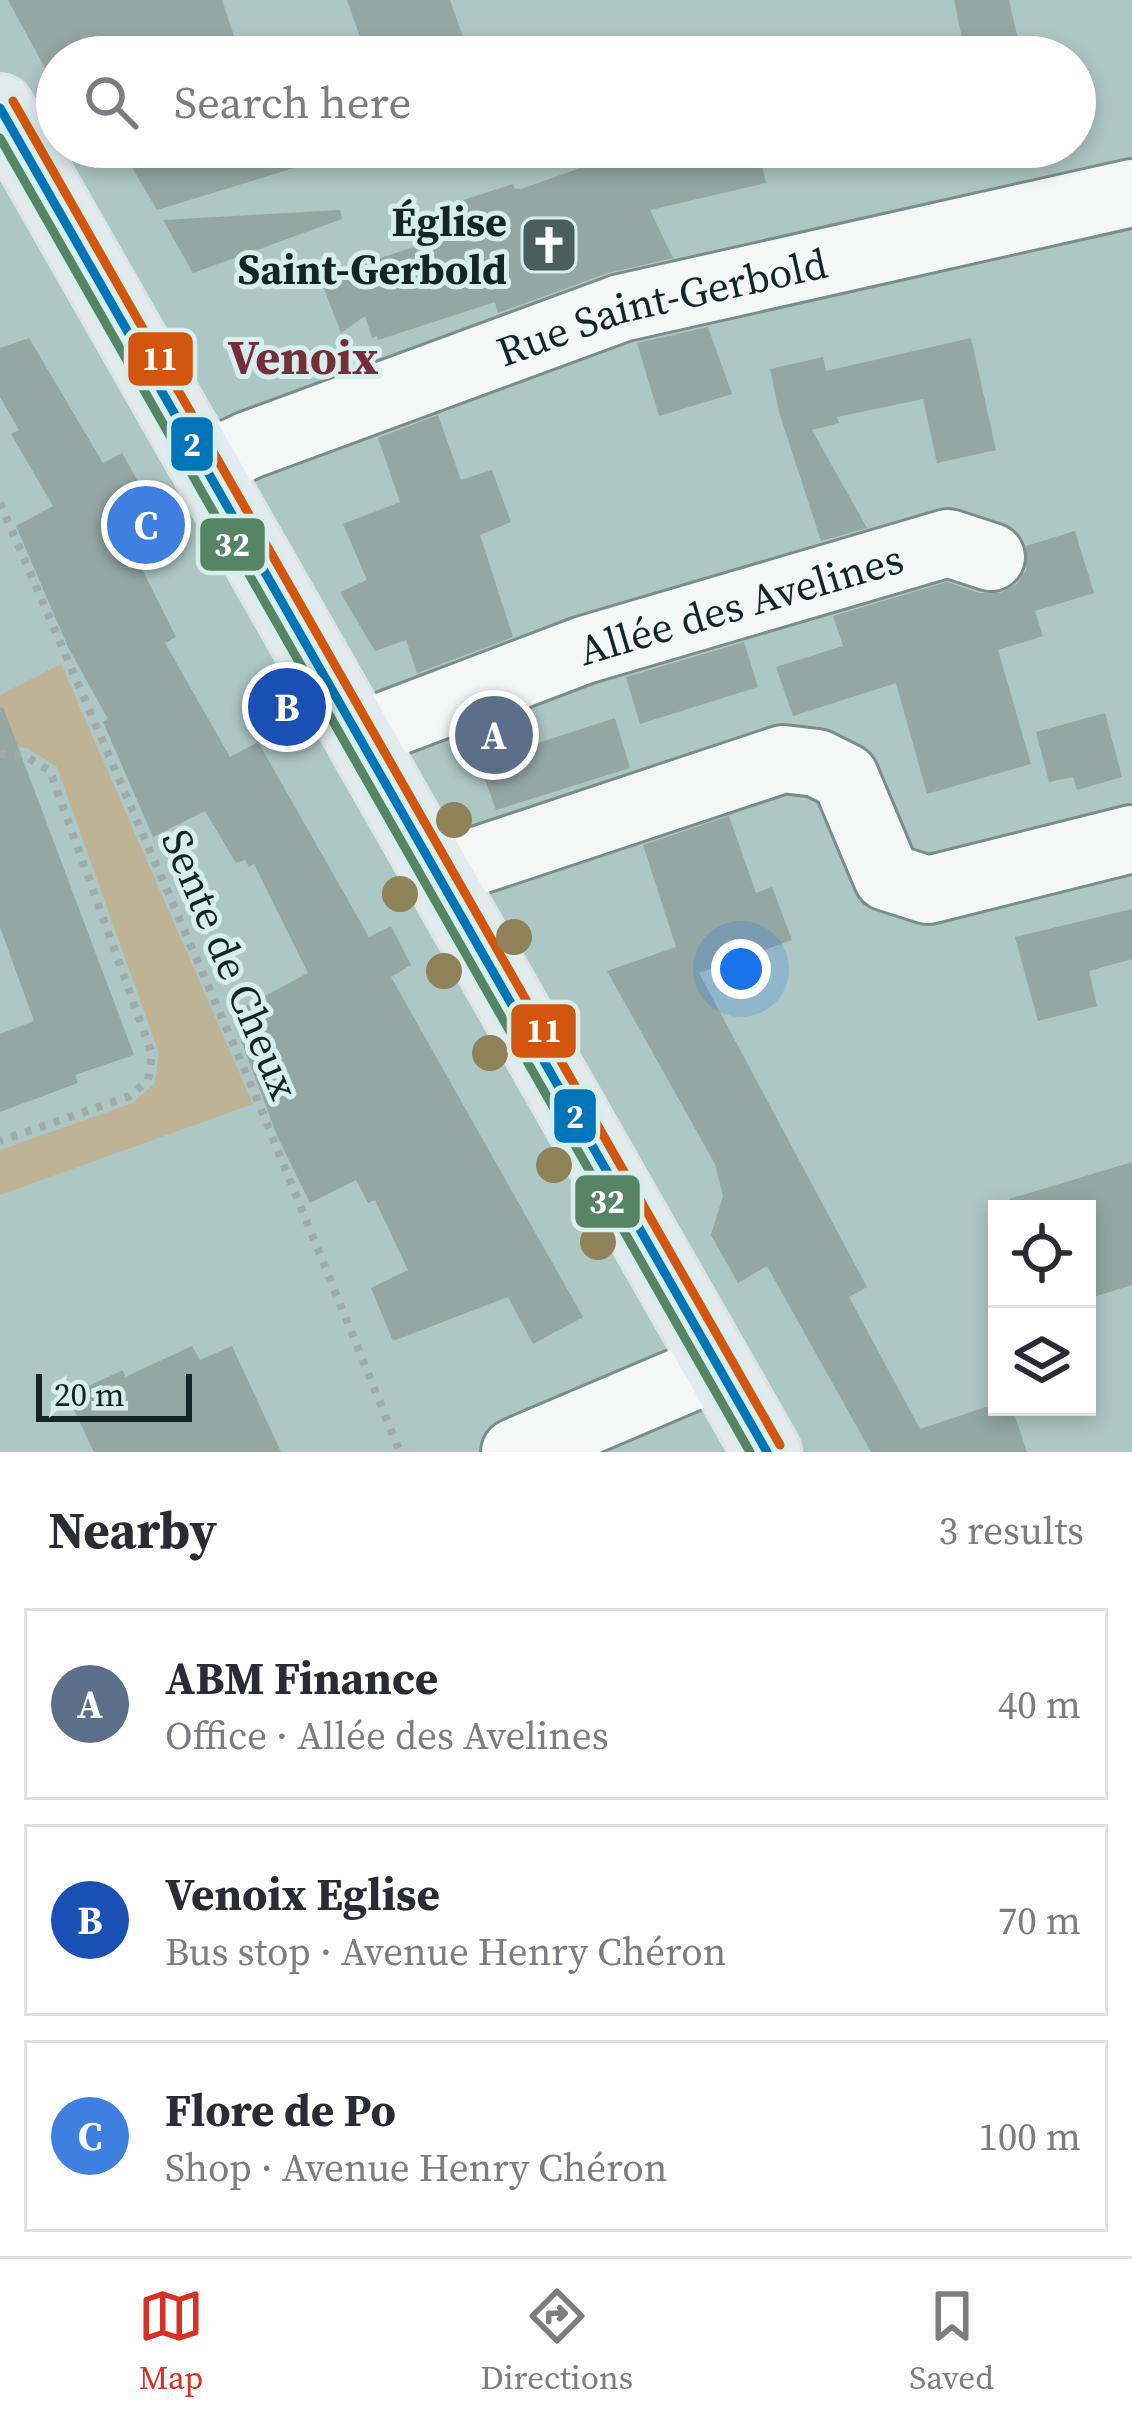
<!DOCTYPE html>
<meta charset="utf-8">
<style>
:root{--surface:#fff;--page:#f7f7f7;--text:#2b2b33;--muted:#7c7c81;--line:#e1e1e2;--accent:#d93025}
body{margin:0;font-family:"Source Serif 4",serif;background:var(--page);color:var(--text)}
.controls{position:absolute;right:36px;bottom:36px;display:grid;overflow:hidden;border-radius:0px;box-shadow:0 6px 18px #0003}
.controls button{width:108px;height:108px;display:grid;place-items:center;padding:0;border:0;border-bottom:3px solid var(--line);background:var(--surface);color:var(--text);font:60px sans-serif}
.scale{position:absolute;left:36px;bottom:30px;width:156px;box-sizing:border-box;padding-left:12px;border:6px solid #132625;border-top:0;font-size:33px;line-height:42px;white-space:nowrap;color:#132625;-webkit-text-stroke:9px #d6eeec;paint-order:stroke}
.you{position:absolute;left:741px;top:969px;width:42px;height:42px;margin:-30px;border:9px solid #fff;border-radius:50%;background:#1a73e8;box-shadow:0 0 0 18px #1a73e833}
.badge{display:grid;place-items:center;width:78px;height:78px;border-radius:50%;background:var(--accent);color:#fff;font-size:39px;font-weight:700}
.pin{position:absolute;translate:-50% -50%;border:6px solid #fff;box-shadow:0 3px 12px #0006}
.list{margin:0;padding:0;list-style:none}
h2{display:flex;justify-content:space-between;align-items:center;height:156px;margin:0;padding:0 48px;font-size:51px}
h2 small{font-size:39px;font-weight:400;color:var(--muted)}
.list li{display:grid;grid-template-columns:78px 1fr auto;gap:36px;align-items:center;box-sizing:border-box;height:192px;margin:0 24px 24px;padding:0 24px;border:3px solid var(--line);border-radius:0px}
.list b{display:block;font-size:45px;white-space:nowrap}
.list p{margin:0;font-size:39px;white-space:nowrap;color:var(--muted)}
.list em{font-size:39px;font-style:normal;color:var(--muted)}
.icon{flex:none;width:66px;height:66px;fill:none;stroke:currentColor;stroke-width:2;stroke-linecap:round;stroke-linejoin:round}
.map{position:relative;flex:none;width:1132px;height:1452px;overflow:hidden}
.search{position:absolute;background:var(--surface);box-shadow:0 6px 18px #0003;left:36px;right:36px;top:36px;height:132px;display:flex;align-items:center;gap:30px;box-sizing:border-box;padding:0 42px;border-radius:66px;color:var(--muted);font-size:45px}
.sheet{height:804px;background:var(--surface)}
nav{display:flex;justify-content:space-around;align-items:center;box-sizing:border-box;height:168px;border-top:3px solid var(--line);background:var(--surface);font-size:33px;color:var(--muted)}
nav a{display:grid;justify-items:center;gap:6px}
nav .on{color:var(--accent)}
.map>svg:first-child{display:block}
.green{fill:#bfb396}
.building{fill:#94a7a3}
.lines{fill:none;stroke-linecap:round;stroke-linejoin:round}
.minor-casing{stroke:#798d8b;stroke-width:72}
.major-casing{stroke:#dae6e5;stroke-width:72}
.path{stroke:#a0aaa9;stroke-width:8;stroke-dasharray:6 9;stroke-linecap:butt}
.minor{stroke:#f3f7f6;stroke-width:66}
.major{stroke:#e3ebef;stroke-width:66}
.bus-1-casing{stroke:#d6eeec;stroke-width:18}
.bus-2-casing{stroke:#d6eeec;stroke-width:18}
.bus-3-casing{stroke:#d6eeec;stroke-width:18}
.bus-1{stroke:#0075b8;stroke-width:9}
.bus-2{stroke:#568566;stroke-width:9}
.bus-3{stroke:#d4560e;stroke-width:9}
.tree{fill:#8f8259}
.labels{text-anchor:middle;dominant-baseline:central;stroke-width:10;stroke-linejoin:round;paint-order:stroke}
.poi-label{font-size:42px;font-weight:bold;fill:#132625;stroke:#d6eeec;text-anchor:end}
.street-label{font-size:42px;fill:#132625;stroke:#d6eeec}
.quarter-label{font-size:48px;font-weight:bold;fill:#752e3c;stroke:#d6eeec}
.line-badge{stroke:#d6eeec;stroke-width:4.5}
.badge-label{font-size:33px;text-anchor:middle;font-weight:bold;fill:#fff}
</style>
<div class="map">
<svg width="1132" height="1452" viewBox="0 0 1132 1452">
<rect width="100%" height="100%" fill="#adc7c5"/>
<polygon class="green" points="61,664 253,1104 0,1195 0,1150 133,1103 155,1083 159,1053 57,767 27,748 0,746 0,695"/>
<g class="building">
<polygon points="8,0 222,0 241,57 57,57 57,64 46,70"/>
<polygon points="347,0 450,0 470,57 367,57"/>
<polygon points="954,0 1009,0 1022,57 966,57"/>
<polygon points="120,147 328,147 330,157 157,210"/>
<polygon points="640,147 758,147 766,183 650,210 673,258 608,273 498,313 495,302 378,340 377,336 372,338 365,316 341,333 320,278 465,230 459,207 464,205 463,200 513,184 515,189 521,189"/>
<polygon points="340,210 342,219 193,273 163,220"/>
<polygon points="708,327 732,394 659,416 637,343"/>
<polygon points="29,338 103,463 122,453 171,540 137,559 176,637 165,643 230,757 258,742 369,937 391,926 411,965 391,977 583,1317 533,1344 508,1297 393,1341 371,1288 408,1270 375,1200 368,1203 356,1180 310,1203 278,1138 231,1014 308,973 254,864 249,867 245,860 236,863 205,811 153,837 103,722 108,719 68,647 16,526 53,506 11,434 19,430 0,397 0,348"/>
<polygon points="971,338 996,450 937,463 923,399 837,417 839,423 812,430 867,528 821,541 779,412 770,369 823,357 826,371"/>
<polygon points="438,415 461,480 492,470 511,522 480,535 513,637 417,673 406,640 375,651 340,592 367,580 343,524 400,502 378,438"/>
<polygon points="1075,531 1094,593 1035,611 1043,636 998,650 1031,764 927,794 896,683 793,716 776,667 843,646 833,616 947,582 979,593 1000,593 1017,584 1026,570 1026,546"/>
<polygon points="744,642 758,687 640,724 626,677"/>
<polygon points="3,707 134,1055 75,1075 78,1083 0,1112 0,1034 34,1021 0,927 0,708"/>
<polygon points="1105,713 1122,777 1077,790 1073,777 1049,782 1036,732"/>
<polygon points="521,714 535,744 615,718 630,768 496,810 477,757 463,736"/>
<polygon points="729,816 756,893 772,887 792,940 699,973 867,1287 849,1297 920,1429 986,1407 1012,1407 1027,1452 871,1452 767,1266 738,1283 711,1235 723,1196 715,1164 607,971 676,947 643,845"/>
<polygon points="1132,909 1132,959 1089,971 1097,1006 1038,1021 1015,937"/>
<polygon points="1132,1162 1132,1285 1087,1299 1087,1209 1011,1209 1009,1199"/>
<polygon points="192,1346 200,1360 232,1346 281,1452 94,1452 67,1396 123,1370 125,1377"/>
</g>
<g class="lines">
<defs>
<g id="minor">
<path id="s1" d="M204,466L249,445L621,308L1132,193"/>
<path id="s2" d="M358,736L584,650L948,543L991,557"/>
<polyline points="437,874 783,759 817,763 845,777 887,877 928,890 1132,839"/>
<polyline points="515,1452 717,1366"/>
</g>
<polyline id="major" points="0,108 767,1452"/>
</defs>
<use href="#minor" class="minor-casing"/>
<use href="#major" class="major-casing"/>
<g class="path">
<polyline points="0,503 257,1099 400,1452"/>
<polyline points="0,754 25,756 50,771 152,1054 148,1080 130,1096 0,1141"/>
</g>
<use href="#minor" class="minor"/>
<use href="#major" class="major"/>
<defs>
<polyline id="bus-1" points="0,108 767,1452"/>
<polyline id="bus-2" points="0,138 750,1452"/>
<polyline id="bus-3" points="13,101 780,1445"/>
</defs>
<use href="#bus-1" class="bus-1-casing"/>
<use href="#bus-2" class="bus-2-casing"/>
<use href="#bus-3" class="bus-3-casing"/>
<use href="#bus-1" class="bus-1"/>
<use href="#bus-2" class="bus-2"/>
<use href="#bus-3" class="bus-3"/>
</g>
<g class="tree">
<circle cx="454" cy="820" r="18"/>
<circle cx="400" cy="894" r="18"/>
<circle cx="514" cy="937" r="18"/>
<circle cx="444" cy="971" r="18"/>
<circle cx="490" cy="1053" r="18"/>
<circle cx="554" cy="1165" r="18"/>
<circle cx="598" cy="1242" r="18"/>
</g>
<defs>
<symbol id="church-square" viewBox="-11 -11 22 22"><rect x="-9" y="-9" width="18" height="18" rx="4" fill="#495e5d" stroke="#d6eeec"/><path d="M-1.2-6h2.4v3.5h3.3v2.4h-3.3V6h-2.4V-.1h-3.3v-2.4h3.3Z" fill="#fff"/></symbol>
</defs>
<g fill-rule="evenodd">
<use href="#church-square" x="516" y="212" width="66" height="66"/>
</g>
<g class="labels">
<g class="poi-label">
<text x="507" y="221">Église<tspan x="507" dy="48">Saint-Gerbold</tspan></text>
</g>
<g class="street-label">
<text stroke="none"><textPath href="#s1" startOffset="486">Rue Saint-Gerbold</textPath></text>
<text stroke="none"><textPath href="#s2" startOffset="405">Allée des Avelines</textPath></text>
<text transform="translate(231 964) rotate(67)">Sente de Cheux</text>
</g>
<g class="quarter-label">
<text x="303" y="357">Venoix</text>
</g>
</g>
<g class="line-badge">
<rect x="126" y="330" width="69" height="58" rx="12" fill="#d4560e"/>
<rect x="169" y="415" width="46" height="58" rx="12" fill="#0075b8"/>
<rect x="198" y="516" width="69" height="57" rx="12" fill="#568566"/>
<rect x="509" y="1002" width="69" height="58" rx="12" fill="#d4560e"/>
<rect x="552" y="1087" width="46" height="58" rx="12" fill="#0075b8"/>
<rect x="573" y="1173" width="69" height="57" rx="12" fill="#568566"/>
</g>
<g class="badge-label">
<text x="160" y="370">11</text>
<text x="192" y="456">2</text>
<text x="232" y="556">32</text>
<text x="544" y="1042">11</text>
<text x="575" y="1128">2</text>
<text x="607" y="1213">32</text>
</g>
</svg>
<div class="controls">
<button><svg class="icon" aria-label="locate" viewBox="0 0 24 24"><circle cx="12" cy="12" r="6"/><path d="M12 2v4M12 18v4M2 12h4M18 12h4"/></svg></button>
<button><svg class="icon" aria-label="layers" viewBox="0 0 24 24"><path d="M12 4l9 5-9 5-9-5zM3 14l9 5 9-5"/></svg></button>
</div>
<div class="scale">20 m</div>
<div class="you"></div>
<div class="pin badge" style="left:494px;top:735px;background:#5c6f8a">A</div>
<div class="pin badge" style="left:287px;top:707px;background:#1a4fb4">B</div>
<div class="pin badge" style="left:146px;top:525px;background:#3f7fe0">C</div>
<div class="search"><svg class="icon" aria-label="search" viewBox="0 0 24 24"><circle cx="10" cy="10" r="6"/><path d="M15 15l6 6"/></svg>Search here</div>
</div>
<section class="sheet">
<h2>Nearby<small>3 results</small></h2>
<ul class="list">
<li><span class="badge" style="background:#5c6f8a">A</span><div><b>ABM Finance</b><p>Office · Allée des Avelines</p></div><em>40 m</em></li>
<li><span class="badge" style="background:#1a4fb4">B</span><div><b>Venoix Eglise</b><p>Bus stop · Avenue Henry Chéron</p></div><em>70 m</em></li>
<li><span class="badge" style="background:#3f7fe0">C</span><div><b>Flore de Po</b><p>Shop · Avenue Henry Chéron</p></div><em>100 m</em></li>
</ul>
</section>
<nav>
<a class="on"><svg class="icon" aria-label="map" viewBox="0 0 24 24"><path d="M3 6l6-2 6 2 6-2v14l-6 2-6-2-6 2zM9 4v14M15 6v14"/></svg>Map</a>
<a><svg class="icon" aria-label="directions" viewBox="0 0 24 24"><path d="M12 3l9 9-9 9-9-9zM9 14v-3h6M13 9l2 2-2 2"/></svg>Directions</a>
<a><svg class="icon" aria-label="saved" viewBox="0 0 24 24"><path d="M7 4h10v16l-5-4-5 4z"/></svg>Saved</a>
</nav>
